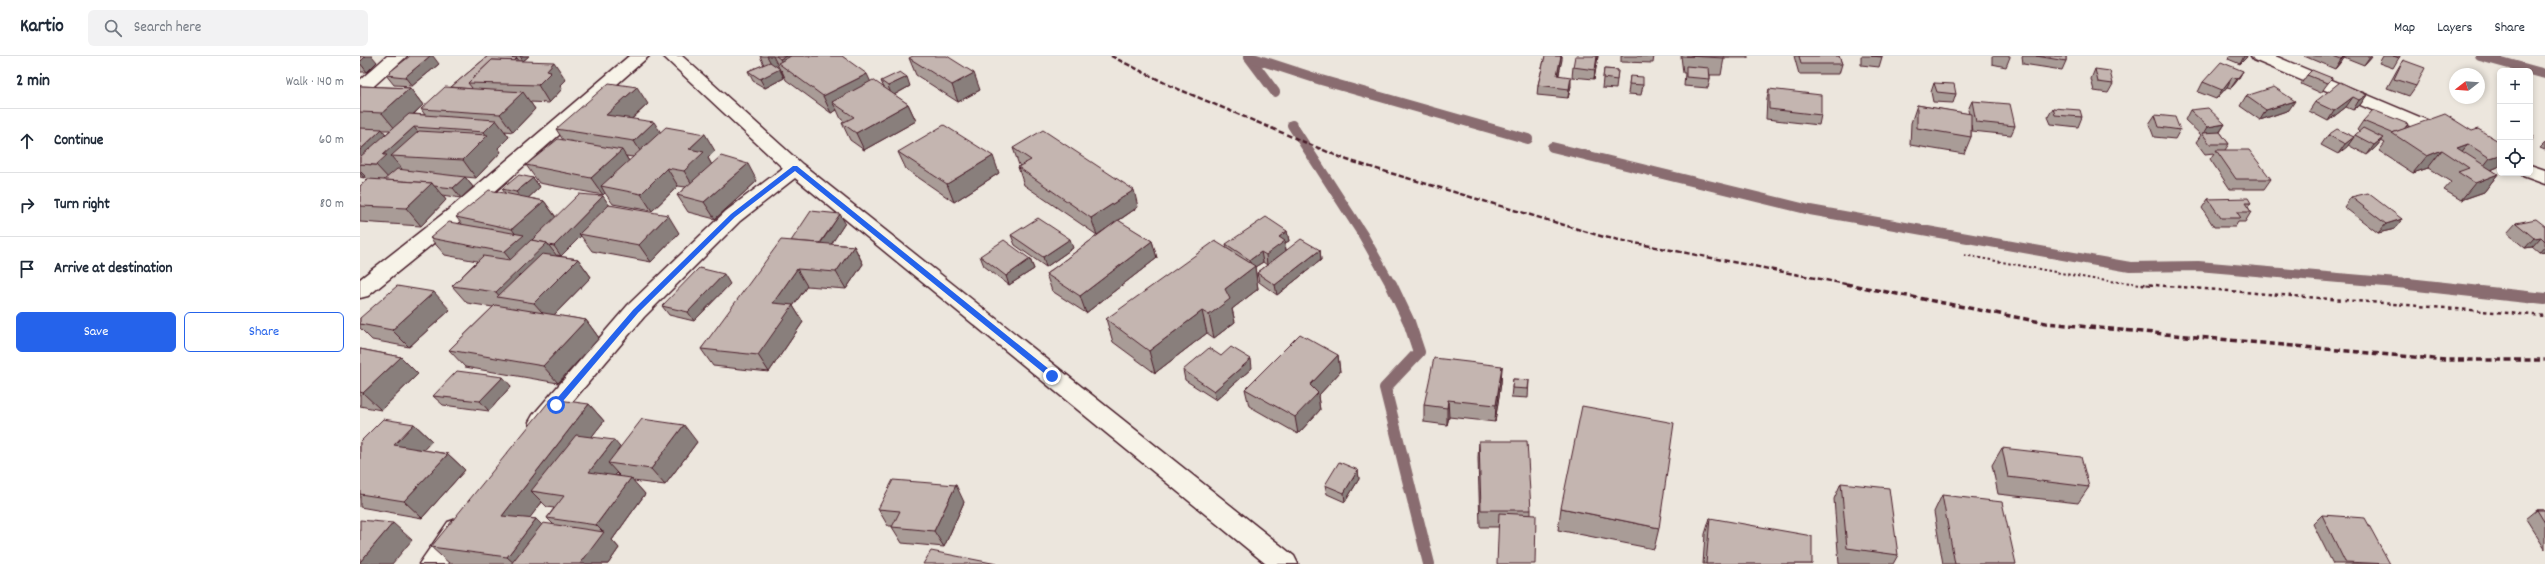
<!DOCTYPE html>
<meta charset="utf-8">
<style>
:root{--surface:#fff;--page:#f2f2f3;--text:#1f2937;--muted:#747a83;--line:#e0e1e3;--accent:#2563eb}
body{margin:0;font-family:Dekko,sans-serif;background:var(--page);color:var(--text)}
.controls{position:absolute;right:12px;top:12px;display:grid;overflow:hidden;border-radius:6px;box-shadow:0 2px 6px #0003}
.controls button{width:36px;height:36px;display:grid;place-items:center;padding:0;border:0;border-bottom:1px solid var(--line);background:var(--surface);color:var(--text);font:20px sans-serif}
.compass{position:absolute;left:2089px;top:12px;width:36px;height:36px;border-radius:50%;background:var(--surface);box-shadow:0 2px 6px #0003;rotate:253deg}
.stop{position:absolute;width:12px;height:12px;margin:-9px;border:3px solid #2563eb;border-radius:50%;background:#fff}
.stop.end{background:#2563eb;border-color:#fff;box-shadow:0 1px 4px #0008}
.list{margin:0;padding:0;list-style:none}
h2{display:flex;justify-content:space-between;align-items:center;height:52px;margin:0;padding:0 16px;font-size:17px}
h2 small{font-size:13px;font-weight:400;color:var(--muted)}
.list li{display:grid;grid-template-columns:26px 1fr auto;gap:12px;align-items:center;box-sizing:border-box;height:64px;padding:0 16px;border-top:1px solid var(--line)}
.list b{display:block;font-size:15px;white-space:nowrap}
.list em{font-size:13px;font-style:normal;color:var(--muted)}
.actions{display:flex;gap:8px;padding:12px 16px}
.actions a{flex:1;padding:9px 0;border:1px solid var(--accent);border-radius:6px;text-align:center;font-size:14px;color:var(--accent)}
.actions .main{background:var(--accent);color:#fff}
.icon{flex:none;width:22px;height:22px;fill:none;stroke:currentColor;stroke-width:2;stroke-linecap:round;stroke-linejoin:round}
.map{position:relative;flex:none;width:2185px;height:508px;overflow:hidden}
header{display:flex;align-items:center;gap:24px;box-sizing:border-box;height:56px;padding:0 20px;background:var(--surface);border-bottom:1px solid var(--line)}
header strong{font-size:19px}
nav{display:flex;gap:22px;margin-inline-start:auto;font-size:14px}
.search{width:280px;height:36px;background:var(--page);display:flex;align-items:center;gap:10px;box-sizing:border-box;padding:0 14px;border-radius:6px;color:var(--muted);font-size:15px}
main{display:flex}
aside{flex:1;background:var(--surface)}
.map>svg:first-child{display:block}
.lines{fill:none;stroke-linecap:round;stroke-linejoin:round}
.stream-far1{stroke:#896c6f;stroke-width:10}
.stream{stroke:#896c6f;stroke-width:12}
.minor-casing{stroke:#4a1f2b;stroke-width:3}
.path-far1{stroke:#4a1f2b;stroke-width:2;stroke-dasharray:2.5 2.5;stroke-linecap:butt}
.path{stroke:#4a1f2b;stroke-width:2.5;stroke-dasharray:3.5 3.5;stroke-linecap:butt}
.minor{fill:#f7f3e8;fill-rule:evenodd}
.rail-far1{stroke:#4a1f2b;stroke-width:2.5;stroke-dasharray:5.5 2.5;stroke-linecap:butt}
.rail{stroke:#4a1f2b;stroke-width:3.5;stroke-dasharray:6 3.5;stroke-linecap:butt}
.wall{fill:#a99c97;stroke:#4a1f2b;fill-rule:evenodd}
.shaded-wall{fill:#897f7b;stroke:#4a1f2b}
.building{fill:#c4b5b0;stroke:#4a1f2b}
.route{fill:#2563eb}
</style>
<header>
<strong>Kartio</strong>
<div class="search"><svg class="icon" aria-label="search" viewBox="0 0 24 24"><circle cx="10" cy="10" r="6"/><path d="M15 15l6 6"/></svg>Search here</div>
<nav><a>Map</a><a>Layers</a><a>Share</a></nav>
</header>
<main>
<aside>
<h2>2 min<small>Walk · 140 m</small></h2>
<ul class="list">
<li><svg class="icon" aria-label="ahead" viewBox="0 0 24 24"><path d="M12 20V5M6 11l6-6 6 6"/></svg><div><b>Continue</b></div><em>60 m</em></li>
<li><svg class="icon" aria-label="right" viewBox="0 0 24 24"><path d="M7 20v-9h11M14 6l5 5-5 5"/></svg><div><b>Turn right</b></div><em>80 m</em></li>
<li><svg class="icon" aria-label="arrive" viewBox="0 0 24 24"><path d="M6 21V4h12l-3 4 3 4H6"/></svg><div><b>Arrive at destination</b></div></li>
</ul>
<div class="actions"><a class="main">Save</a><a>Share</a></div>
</aside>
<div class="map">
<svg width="2185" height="508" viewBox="0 0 2185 508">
<rect width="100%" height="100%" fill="#ece6dd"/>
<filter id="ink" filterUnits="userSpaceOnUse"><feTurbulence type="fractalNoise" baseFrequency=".025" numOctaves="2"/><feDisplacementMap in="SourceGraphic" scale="8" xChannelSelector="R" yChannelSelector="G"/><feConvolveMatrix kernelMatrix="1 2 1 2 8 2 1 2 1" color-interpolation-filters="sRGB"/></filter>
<g filter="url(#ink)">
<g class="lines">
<g class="stream-far1">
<polyline points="888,0 915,36"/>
<polyline points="2120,0 2185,18"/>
<polyline points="890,1 961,24 1168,83"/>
<polyline points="932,69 1003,179 1031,229"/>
<polyline points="1192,91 1450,154 1770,211 1838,210 2060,229"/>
</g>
<g class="stream">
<polyline points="1031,228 1049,266 1059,296 1025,332 1069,508"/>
<polyline points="2048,228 2185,243"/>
</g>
<defs>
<g id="minor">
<polygon points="27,0 47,0 6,37 0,39 0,24"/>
<polygon points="269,0 289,0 107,160 8,240 0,242 0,223 93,150"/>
<polygon points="303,0 322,0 442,108 934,500 938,508 906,508 435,122 380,165 284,261 189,373 181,376 173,373 169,366 173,359 268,249 366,155 423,112"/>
<polygon points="1891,0 1915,0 2140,95 2140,108 1894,4"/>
<polygon points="2170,109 2185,114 2185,128 2163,120 2161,117 2170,117"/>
<polygon points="97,463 106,466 110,474 87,508 59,508 88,466"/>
</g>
</defs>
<use href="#minor" class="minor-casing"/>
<polyline class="path-far1" points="1604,199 1738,224 1793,229"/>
<polyline class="path" points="1782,228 2185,260"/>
<use href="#minor" class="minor"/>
<polyline class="rail-far1" points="751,0 811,30 987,104 1244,181 1491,229"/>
<polyline class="rail" points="1486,228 1686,267 2085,304 2185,304"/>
</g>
<g class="wall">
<polygon points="0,0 17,6 7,16 0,16"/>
<path d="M128,0H169L163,5H159L206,24L200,30L202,33L189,47L170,46L175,53L153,76L145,75L149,81L138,92L141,96L116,122L105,121L113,131L101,142L82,139L86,144L61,170L0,166V130L7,123L5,120L4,122L0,121V30L50,32L63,49L54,58L65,59L61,53L91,31ZM22,74H30L26,78Z"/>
<polygon points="400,0 482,0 511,26 524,32 521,25 550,30 534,39 548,48 556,65 504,94 490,84 482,67 485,66 481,63 477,54 471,57 426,24 422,15 421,14 424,22 405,32 393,25 388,15 404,9"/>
<polygon points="1185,0 1202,0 1199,19 1211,30 1208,42 1177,39 1178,29"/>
<polygon points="1238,0 1234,23 1212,21 1213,11"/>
<polygon points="1261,0 1294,0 1293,7 1261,6"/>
<polygon points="1321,0 1388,0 1388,2 1364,2 1361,19 1350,19 1350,23 1348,32 1324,30 1325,17 1323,17"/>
<polygon points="1434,0 1479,0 1482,8 1479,18 1439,18"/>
<polygon points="1501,0 1522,0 1522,1 1519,11 1501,9"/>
<polygon points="1632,0 1650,0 1650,1 1646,11 1632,8"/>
<polygon points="1662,0 1706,0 1706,5 1702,14 1663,8"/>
<polygon points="1869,0 1887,0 1886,2 1880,8 1868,3"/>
<polygon points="1944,0 2012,0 2004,9 1984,1 1980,7 1975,13"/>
<polygon points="2023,0 2040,0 2033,12 2019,7"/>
<polygon points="549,2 620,34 598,46 556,19"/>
<polygon points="2043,4 2056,30 2049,40 2027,32 2037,14"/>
<polygon points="79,8 52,30 34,29 26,19"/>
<polygon points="1244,13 1258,14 1256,33 1242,32"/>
<polygon points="1735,13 1753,28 1748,37 1734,35 1731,23"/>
<polygon points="1883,15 1877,25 1871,32 1867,31 1856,43 1838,36 1843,26"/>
<polygon points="1947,19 1972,22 1965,31 1961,37 1941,28"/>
<polygon points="1270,20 1283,29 1281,39 1268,38"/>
<polygon points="1574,27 1596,38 1593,47 1573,46 1571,36"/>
<polygon points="1409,33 1461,59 1459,69 1406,63 1407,42"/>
<polygon points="2007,39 2000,49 1993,54 1986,51 1968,65 1949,55 1955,46"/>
<polygon points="1886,40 1929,54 1900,64 1880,50"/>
<polygon points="1612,45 1655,70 1651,79 1612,75 1611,69 1611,81 1604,98 1550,89 1551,67 1557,49 1609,58 1608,54"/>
<path d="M288,48L272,63L300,76L355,95L348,102L352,109L397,125L355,163L328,156L317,139L326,131L318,130L292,155L253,148L245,137L243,139L179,127L166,109L203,84L196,73ZM266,100L273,101L269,105Z"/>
<polygon points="1693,52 1722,61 1718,71 1691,68 1688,61"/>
<polygon points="1830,54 1865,68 1860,76 1869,88 1865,94 1911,123 1904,133 1870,133 1850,103 1854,97 1845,98 1836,86 1841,79 1825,64"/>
<polygon points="1795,59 1820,74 1815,83 1794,81 1789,68"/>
<polygon points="2003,65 2048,68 2045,73 2112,75 2138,111 2131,114 2138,118 2124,136 2101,144 2084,134 2091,126 2068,112 2053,117 2019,95 2025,87 2021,85 2016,91 2007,99 1988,89 1978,98 1961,89 1968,79 1993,81 1999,76 1997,74"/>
<polygon points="2185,87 2185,94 2180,92"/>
<polygon points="653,92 778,151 758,165 792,185 797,202 726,257 692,235 686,218 753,168 737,179 664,129 658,111 660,110 659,109"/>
<polygon points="538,96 639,117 594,146 546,113"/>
<polygon points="173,122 180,131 168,142 184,145 196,161 249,149 319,177 291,206 232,195 221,180 201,200 197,199 197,200 218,203 231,221 194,259 226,264 239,282 198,327 105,311 89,294 133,251 107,247 92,230 117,205 85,199 70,182 102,168 96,161 145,137 142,133"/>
<polygon points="1991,141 2042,163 2035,173 2018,177 1984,151"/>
<polygon points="1848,143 1891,147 1888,151 1891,156 1885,166 1878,166 1875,171 1854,171 1842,152"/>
<polygon points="485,167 471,188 494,190 503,208 486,233 447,230 433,250 443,266 409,316 353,310 341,293 431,185"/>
<polygon points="2156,167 2185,170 2185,196 2179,197 2172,191 2165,192 2147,177"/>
<polygon points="927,175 929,185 925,187 926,194 960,194 961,204 917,239 899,226 897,217 907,209 903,206 895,211 898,233 872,253 875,266 854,282 847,277 795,317 753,286 746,263 867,192 866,188"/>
<polygon points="651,179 713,192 686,211 655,189"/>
<polygon points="620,200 670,203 674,213 649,229 624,210"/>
<polygon points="370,228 334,265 309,259 302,250"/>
<polygon points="90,254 49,291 12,284 0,272 0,262"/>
<polygon points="0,293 41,301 58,318 21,354 0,350"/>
<polygon points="978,299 980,316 958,340 960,354 938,378 889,350 885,333"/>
<polygon points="861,300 892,312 856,344 825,324 823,314"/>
<polygon points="1142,310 1141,327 1135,366 1089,361 1087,369 1064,366 1064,349"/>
<polygon points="1153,323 1169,324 1168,342 1151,341"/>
<polygon points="151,330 129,355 83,349 73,340"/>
<path d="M229,348L244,365L231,381L260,391L337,386L305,429L273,425L285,438L252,484L259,492L248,508H90L71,491ZM257,417L260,420L255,419ZM182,446L187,451L194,452L187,462L194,469H182L176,463L169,462Z"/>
<polygon points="54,368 72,385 63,394 88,398 105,414 62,462 0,451 0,386"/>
<polygon points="1119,385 1171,454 1171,459 1138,471 1120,471 1118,402"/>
<polygon points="1642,392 1729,431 1718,447 1638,438 1632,409"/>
<polygon points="998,414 999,423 985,446 967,438 965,429"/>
<polygon points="1481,427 1538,499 1533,508 1479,508 1474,443"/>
<polygon points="1582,439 1656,508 1583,508 1574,456"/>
<polygon points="604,446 584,491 542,487 532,471 532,470 528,470 518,453"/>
<polygon points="1201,452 1299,472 1294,493 1198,474"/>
<polygon points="2177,454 2185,454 2185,493 2166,463"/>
<polygon points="1962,459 2022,508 1973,508 1953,468"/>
<polygon points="1350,462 1452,508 1343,508 1345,478"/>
</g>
<g class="shaded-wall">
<polygon points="6,0 12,0 17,6 7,16 0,7 0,6"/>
<polygon points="70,0 73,0 79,8 52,30 45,21"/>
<polygon points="160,0 169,0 163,5"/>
<polygon points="407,0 413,0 424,22 405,32 400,23 415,15"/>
<polygon points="426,0 468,0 425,12 420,3"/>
<polygon points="1201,0 1202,0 1202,4 1196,29 1197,19"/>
<polygon points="1237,0 1238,0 1234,23 1235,14"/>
<polygon points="1884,0 1887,0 1886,2 1880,8"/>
<polygon points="1984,0 1985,0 1980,7 1975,13 1981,3"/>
<polygon points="2010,0 2012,0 2004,9"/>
<polygon points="157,2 164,11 146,12"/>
<polygon points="194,6 206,24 200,30 202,33 189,47 178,29 186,15"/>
<polygon points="1883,15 1877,25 1871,32 1877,23"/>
<polygon points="614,17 620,34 598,46 592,29"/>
<polygon points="507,18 515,35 472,46 477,54 471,57 463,40"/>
<polygon points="547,21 550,30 532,40 528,30"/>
<polygon points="1211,21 1211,30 1208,42 1209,33"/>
<polygon points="1872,21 1867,31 1856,43 1862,34"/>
<polygon points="277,31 288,48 257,76 246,59"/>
<polygon points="50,32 63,49 36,74 22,57"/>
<polygon points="163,36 175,53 153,76 140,58"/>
<polygon points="2007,39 2000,49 1993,54 1999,44"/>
<polygon points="1993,41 1986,51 1968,65 1974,55"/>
<polygon points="1935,45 1929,54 1900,64 1906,54"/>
<polygon points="548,48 556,65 504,94 496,77"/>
<polygon points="136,64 149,81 138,92 141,96 116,122 103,104 127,80 124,76"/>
<polygon points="294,66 305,83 285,103 274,85"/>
<polygon points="1865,68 1859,77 1843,79 1848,71"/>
<polygon points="54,71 68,89 31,100 42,113 30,124 16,109 0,108 0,94 22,73 34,89"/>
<polygon points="345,78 355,95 348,102 354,113 335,133 324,115 329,93"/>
<polygon points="1994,81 1987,91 1978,98 1985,88"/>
<polygon points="2023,82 2016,91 2007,99 2014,89"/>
<polygon points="2108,88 2096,103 2097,92"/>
<polygon points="262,94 273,112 241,130 245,137 243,139 231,122"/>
<polygon points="2082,94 2068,112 2053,117 2067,100"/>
<polygon points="2140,99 2140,109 2138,111 2116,120 2130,102"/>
<polygon points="633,100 639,117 594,146 587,128"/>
<polygon points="388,108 397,125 355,163 344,146"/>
<polygon points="307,112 318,130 292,155 281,138"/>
<polygon points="0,115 5,120 4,122 0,117"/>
<polygon points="2138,118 2124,136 2101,144 2115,127"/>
<polygon points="105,121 113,131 101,142 93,132"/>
<polygon points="173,122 180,131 164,146 156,136"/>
<polygon points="72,127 86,144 61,170 46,152"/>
<polygon points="774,134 778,151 737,179 731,162"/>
<polygon points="243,140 250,150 219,178 221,180 201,200 194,190"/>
<polygon points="184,145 197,163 187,187 200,204 140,241 136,236 158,213 144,196 159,183 152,173"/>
<polygon points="480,158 485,167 465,198 460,188"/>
<polygon points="308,159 319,177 291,206 279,189"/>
<polygon points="2042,163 2035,173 2018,177 2026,168"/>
<polygon points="927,175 929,185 925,187 926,195 907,209 906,199 919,181"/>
<polygon points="2181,181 2172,191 2165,192 2174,182"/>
<polygon points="710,183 713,192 686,211 683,201"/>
<polygon points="792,185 797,202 726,257 720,240"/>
<polygon points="494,190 503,208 486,233 476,216"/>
<polygon points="2185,190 2185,196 2179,197"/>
<polygon points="960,194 961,204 917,239 915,229"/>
<polygon points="901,196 903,206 895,211 898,233 872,253 875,266 854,282 849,259 865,233 891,213 890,204"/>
<polygon points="218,203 231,221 189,264 174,247"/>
<polygon points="670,203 674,213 649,229 646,220"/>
<polygon points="437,213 447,230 433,250 443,266 409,316 398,299 413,247"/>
<polygon points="364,218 370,228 334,265 328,256"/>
<polygon points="74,236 90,254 49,291 32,274"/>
<polygon points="842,255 847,277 795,317 789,295"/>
<polygon points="226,264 239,282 198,327 183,310"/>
<polygon points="978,299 980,316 958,340 960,354 938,378 935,361 950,329"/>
<polygon points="41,301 58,318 21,354 3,337"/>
<polygon points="891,303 892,312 856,344 854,335"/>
<polygon points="1142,310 1141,327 1135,366 1136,349"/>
<polygon points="143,321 151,330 129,355 120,345"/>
<polygon points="1088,344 1089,361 1087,369 1087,352"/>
<polygon points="229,348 244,365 188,437 171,435 182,446 159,476 142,460"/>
<polygon points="54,368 72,385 52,406 34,389"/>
<polygon points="324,369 337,386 305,429 291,413"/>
<polygon points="254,384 268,401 248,407 257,417 245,432 229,416"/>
<polygon points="88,398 105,414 62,462 44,445"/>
<polygon points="998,414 999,423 985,446 984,437"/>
<polygon points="271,422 285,438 252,484 259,492 248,508 220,508 243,476 236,469"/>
<polygon points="596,429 604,446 584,491 574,475"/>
<polygon points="176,463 192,479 155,508 147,501"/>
<polygon points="33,467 52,484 32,508 0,508 0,506"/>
</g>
<g class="building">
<polygon points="0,0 6,0 0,6"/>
<polygon points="50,0 70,0 45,21 26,19"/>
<polygon points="128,0 139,0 157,2 154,5 132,4 108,27 112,32 111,33 91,31"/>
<polygon points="416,0 426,0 420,3"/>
<polygon points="431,0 482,0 507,18 463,40 418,7"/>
<polygon points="553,0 587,0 614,17 592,29 549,2"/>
<polygon points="1185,0 1201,0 1197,19 1211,21 1209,33 1178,29"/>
<polygon points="1215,0 1237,0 1235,14 1213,11"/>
<polygon points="1326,0 1364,0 1364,2"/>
<polygon points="1439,0 1479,0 1482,8 1441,8"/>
<polygon points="1511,0 1522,0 1522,1"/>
<polygon points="1676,0 1706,0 1706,5"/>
<polygon points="1973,0 1984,0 1981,3"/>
<polygon points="2033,0 2040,0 2039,2"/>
<polygon points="132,4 194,6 186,15 191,16 178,29 108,27"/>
<polygon points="2043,4 2065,12 2056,30 2034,23"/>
<polygon points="410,6 420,13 400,23 388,15"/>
<polygon points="1861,6 1883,15 1877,23 1872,21 1862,34 1843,26"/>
<polygon points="1326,10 1349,12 1350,23 1326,21"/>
<polygon points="1244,13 1258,14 1257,24 1243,22"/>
<polygon points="1735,13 1750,15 1753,28 1738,26"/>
<polygon points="1952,14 1972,22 1967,27 1947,19"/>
<polygon points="540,16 547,21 528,30 521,25"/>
<polygon points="1270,20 1283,21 1283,29 1269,28"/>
<polygon points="513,24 548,48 496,77 482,67 494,61 472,46"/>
<polygon points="1980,26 2007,39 1999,44 1993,41 1974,55 1955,46"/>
<polygon points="249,27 277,31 246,59 294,66 274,85 196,73"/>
<polygon points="1574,27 1594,28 1596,38 1577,36"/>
<polygon points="0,30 50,32 22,57 0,56"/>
<polygon points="85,31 163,36 140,58 61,53"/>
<polygon points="1914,31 1935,45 1906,54 1886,40"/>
<polygon points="1409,33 1461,39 1461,59 1409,53"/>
<polygon points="1612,45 1650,48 1655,70 1616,66"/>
<polygon points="1557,49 1611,58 1611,81 1557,72"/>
<polygon points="1693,52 1720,54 1722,61 1695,59"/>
<polygon points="1848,52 1865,68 1848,71 1830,54"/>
<polygon points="2013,54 2048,68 2044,73 2032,77 2003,65"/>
<polygon points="49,58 136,64 124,76 54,71 23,99 27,99 16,109 0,108 0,101"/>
<polygon points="2085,58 2112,75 2118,73 2140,86 2140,99 2130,102 2108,88 2097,92 2138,118 2115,127 2098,116 2109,112 2082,94 2067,100 2032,77"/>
<polygon points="1795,59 1815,61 1820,74 1799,71"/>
<polygon points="584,69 633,100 587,128 538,96"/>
<polygon points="306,71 345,78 329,93 344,96 324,115 307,112 281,138 241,130"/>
<polygon points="0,72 22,73 0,94"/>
<polygon points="2003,72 2023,82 2014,89 1995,79"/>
<polygon points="1977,73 1994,81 1985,88 1968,79"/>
<polygon points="683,74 774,134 731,162 658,111 671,104 653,92"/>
<polygon points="59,75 128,79 103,104 31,100"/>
<polygon points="1860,76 1869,88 1850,88 1842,77"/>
<polygon points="2170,79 2174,80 2170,88"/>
<polygon points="198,83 262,94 231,122 166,109"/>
<polygon points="1856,94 1889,94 1911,123 1876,123"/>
<polygon points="361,100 388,108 344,146 317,139"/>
<polygon points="37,113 105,121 93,132 74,130 72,127 24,124"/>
<polygon points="159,119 173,122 156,136 142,133"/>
<polygon points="8,123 72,127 46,152 0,150 0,130"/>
<polygon points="129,134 184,145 152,173 96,161"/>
<polygon points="2008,137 2042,163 2026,168 1991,141"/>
<polygon points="219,138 243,140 194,190 189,189 187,187 172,184"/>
<polygon points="1888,142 1891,147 1885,147 1891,156 1877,156 1881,162 1861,162 1848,143"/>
<polygon points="249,149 308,159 279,189 219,178"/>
<polygon points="451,155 480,158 460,187 431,185"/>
<polygon points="906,161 927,175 919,181 925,185 906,199 901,196 890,204 866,188"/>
<polygon points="678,162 710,183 683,201 651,179"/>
<polygon points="2176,163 2185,170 2185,185 2181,181 2174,182 2156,167"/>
<polygon points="758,164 792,185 720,240 686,218"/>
<polygon points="89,166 164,179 144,196 70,182"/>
<polygon points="941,183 960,194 915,229 897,217"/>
<polygon points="171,184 187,187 136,236 92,230 123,200 150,204"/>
<polygon points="421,184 494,190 476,216 437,213 413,247 433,249 398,299 341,293"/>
<polygon points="644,184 670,203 646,220 620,200"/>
<polygon points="855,185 895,210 865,233 870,243 849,259 842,255 789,295 746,263"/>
<polygon points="182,198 218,203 174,247 137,241"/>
<polygon points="339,212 364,218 328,256 302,250"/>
<polygon points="37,230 74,236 32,274 0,268 0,262"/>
<polygon points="135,249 226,264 183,310 89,294"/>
<polygon points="940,278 978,299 950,329 958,337 935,361 885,333"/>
<polygon points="871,291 891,303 854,335 823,314 849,292 861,300"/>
<polygon points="0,293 41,301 3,337 0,336"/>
<polygon points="1074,302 1142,310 1136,349 1088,344 1087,352 1064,349"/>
<polygon points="97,315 143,321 120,345 73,340"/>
<polygon points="1153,323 1169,324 1168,333 1152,332"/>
<polygon points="191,343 229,348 142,460 176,463 147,501 71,491"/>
<polygon points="1222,350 1314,367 1299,472 1201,452"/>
<polygon points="23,363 54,368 34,389 88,398 44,445 0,438 0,386"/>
<polygon points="282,363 324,369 291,413 248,407"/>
<polygon points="216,379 254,384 229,416 271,422 236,469 187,462 204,440 171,435"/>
<polygon points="1119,385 1167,385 1171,454 1121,454"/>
<polygon points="1642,392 1721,401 1729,431 1648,421"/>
<polygon points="979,406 998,414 984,437 965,429"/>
<polygon points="533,424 596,429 574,475 532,471 540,455 518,453"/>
<polygon points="1481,427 1529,432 1538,499 1487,492"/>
<polygon points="1582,439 1642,446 1656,508 1595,508"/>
<polygon points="2177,454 2185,454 2185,467"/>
<polygon points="1139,457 1176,459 1175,508 1137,508"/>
<polygon points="1962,459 2005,462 2030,508 1985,506"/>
<polygon points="1350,462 1452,480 1452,508 1346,508"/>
<polygon points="0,464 33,467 0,506"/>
<polygon points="183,467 244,476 220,508 151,508"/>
<polygon points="571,495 637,508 563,508"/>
</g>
</g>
<polygon class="route" points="433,110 437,110 695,318 695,322 690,322 435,115 375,161 278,257 198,351 193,351 193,347 273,254 371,158"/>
</svg>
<div class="controls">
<button>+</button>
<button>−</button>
<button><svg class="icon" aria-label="locate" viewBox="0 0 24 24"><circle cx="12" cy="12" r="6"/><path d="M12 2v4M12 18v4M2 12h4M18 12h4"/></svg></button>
</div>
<svg class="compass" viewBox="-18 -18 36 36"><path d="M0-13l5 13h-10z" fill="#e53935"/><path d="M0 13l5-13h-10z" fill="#747a83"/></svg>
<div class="stop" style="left:196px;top:349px"></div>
<div class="stop end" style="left:692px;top:320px"></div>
</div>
</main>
